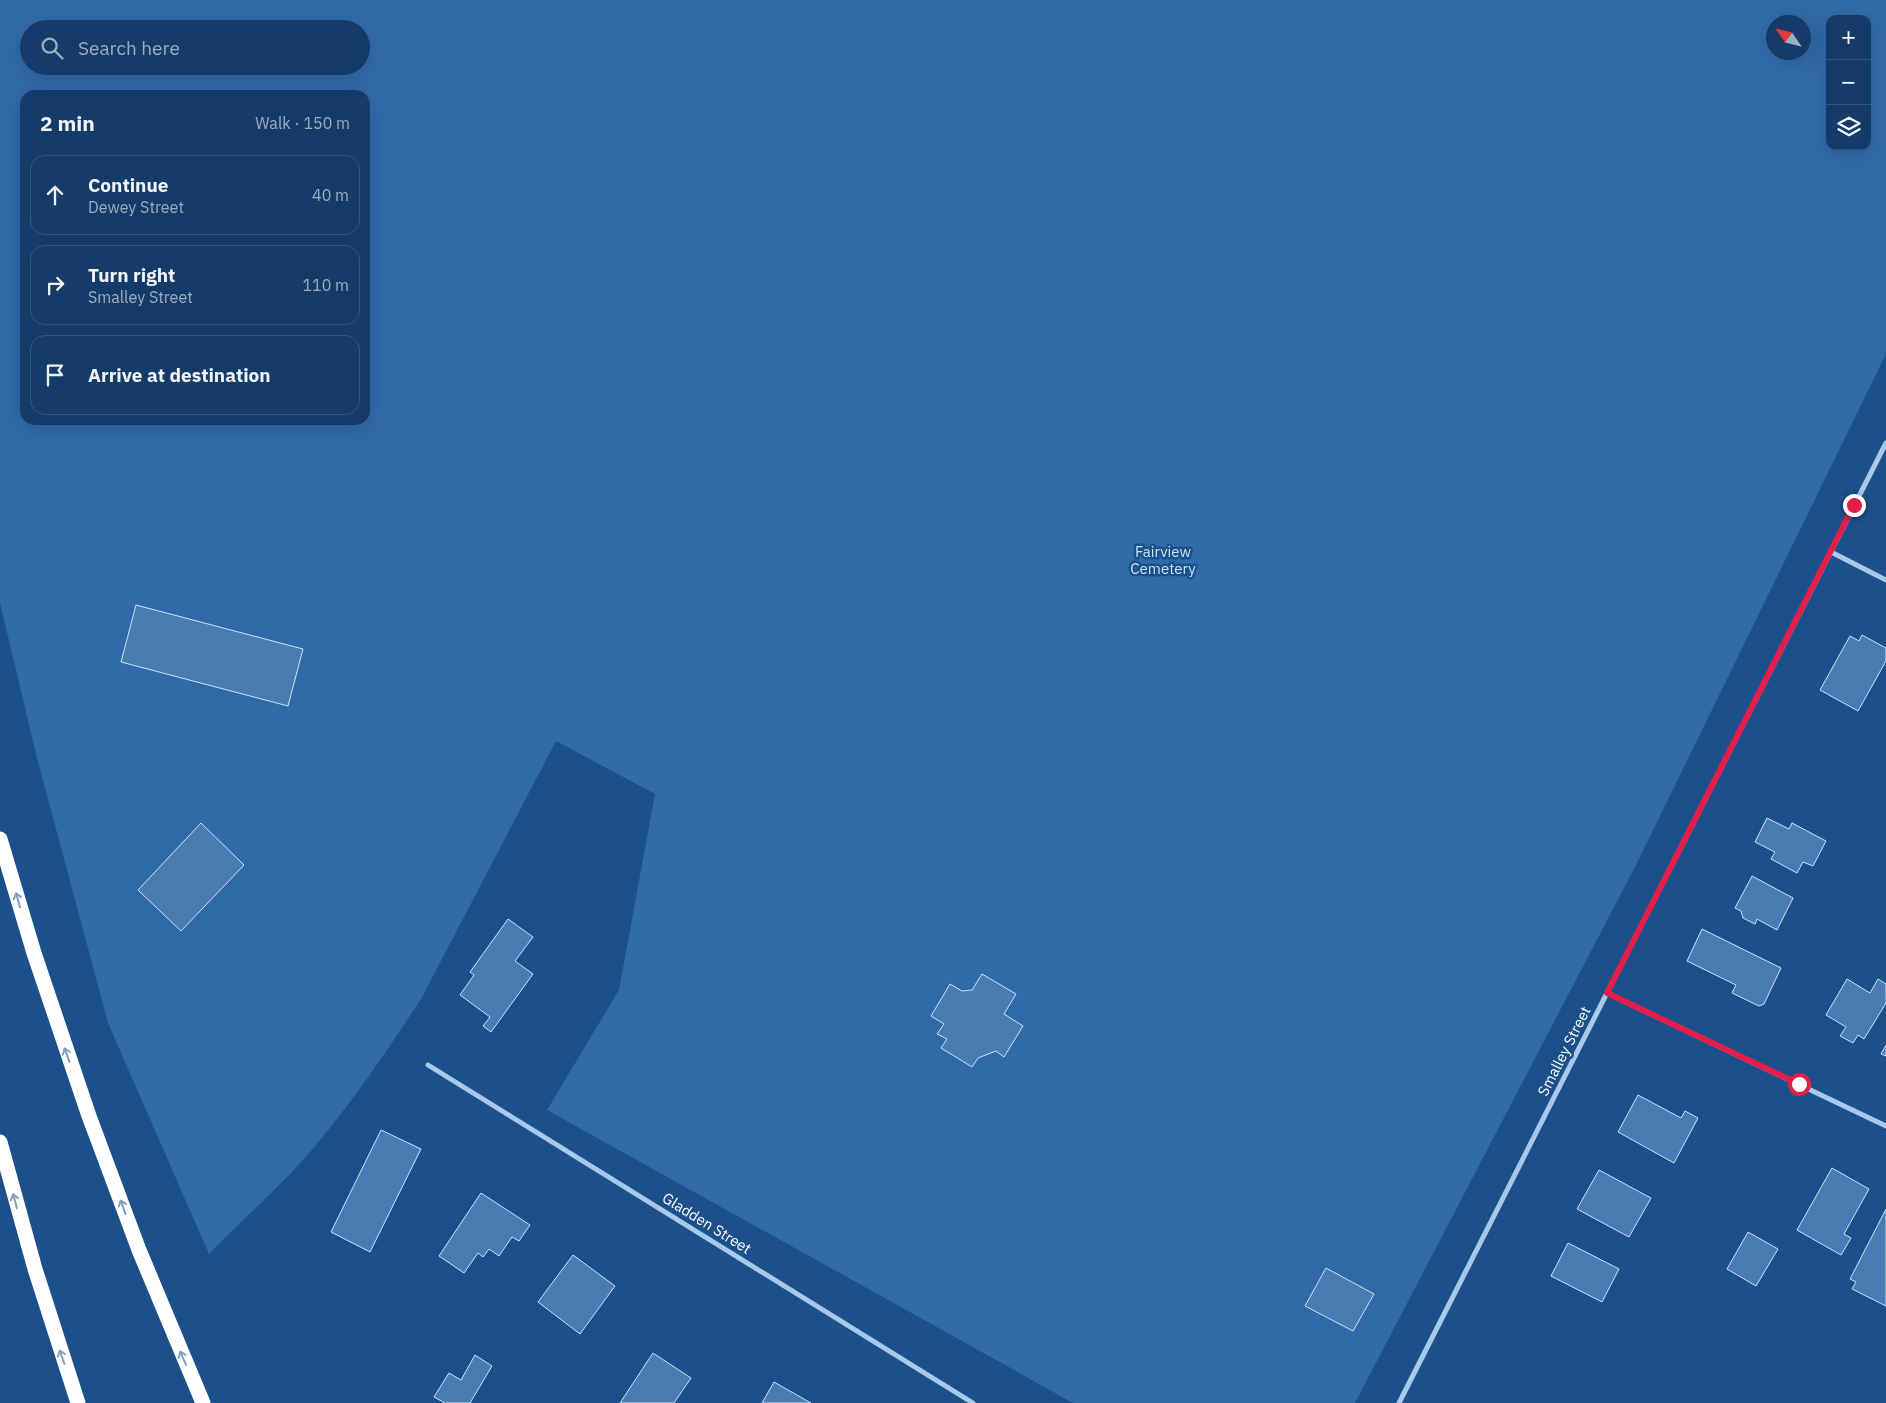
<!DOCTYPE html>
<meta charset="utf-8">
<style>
:root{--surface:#153c68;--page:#224771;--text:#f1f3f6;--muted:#9dadc0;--line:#34567c}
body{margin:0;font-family:"IBM Plex Sans",sans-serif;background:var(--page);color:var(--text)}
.controls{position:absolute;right:15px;top:15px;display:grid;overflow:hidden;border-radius:10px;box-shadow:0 5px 20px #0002}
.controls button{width:45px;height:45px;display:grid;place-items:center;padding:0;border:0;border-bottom:1px solid var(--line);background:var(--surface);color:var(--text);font:25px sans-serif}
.compass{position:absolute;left:1766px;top:15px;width:45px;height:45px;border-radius:50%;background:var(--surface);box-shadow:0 5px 20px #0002;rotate:305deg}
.stop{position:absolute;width:15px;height:15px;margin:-11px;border:4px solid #e11d48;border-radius:50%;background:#fff}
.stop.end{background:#e11d48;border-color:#fff;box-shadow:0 1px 5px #0008}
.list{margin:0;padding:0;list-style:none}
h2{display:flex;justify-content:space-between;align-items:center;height:65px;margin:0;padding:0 20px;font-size:21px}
h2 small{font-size:16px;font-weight:400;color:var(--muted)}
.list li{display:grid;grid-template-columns:32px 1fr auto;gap:15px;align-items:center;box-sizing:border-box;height:80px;margin:0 10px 10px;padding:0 10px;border:1px solid var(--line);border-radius:15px}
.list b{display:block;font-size:19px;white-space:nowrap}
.list p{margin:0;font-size:16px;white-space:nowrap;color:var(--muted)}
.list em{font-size:16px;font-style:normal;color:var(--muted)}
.icon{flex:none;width:28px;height:28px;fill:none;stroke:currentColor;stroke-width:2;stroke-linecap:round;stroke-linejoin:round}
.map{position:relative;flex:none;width:1886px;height:1403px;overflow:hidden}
.search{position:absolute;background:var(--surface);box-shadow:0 5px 20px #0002;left:20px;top:20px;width:350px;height:55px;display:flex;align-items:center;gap:12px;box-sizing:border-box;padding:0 18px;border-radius:28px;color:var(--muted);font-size:19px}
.panel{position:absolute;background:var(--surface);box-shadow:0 5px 20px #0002;left:20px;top:90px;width:350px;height:335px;border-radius:15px}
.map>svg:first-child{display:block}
.green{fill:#306aa8;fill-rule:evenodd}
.building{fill:#4a7cb4;stroke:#cce2f9}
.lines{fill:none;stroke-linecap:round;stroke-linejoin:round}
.minor{stroke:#a7c9ec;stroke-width:5}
.motorway{stroke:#fff;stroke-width:15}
.oneway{stroke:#829fbf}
.route{stroke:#e11d48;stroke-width:6}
.labels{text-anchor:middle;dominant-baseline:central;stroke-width:5;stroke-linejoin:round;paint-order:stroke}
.park-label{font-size:15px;fill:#cce2f9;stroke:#1c508a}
.street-label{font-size:15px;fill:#fff;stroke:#1c508a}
</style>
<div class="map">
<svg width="1886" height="1403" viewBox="0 0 1886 1403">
<rect width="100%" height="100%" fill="#1c508a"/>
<path class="green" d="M0,0H1886V354L1636,865L1355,1403H1073L547,1110L619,990L655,794L556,741L421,999C385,1054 347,1110 304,1159C274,1192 240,1222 209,1254L108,1023L37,758L0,603ZM1830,19H1867V146H1830ZM1774,22H1804V52H1774ZM29,29H361V66H29ZM25,95H365V420H25Z"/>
<g class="building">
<polygon points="136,605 303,649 288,706 121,662"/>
<polygon points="1862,635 1886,648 1886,661 1858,711 1820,690 1850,636 1859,641"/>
<polygon points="1767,818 1789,829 1792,823 1826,841 1813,866 1803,862 1797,873 1771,859 1775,852 1755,842"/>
<polygon points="201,823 244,865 181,931 138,890"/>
<polygon points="1752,876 1793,898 1777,930 1757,919 1755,924 1743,918 1741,911 1735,908"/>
<polygon points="508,919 533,937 515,961 533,974 491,1032 483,1026 490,1017 460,995 474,975 470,972"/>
<polygon points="1702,929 1781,968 1764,1004 1759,1006 1732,993 1736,985 1687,961"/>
<polygon points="982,974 1016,994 1004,1014 1023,1026 1004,1057 996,1051 978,1058 972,1067 941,1048 947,1039 937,1034 944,1024 931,1016 950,984 962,991 972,990"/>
<polygon points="1847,979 1870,993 1878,979 1886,984 1886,1003 1864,1039 1858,1035 1853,1043 1840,1036 1846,1027 1826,1015"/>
<polygon points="1886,1045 1886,1056 1881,1054"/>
<polygon points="1638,1095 1681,1118 1685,1111 1698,1118 1674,1163 1618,1132"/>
<polygon points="381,1130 421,1149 370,1252 331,1232"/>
<polygon points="1832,1168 1869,1189 1844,1234 1851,1238 1841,1255 1797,1230"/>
<polygon points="1599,1170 1651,1198 1629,1237 1577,1209"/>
<polygon points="481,1193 530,1225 519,1241 512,1237 499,1256 489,1249 483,1257 478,1253 464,1273 439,1256"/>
<polygon points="1886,1209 1886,1306 1852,1289 1856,1282 1850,1279"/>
<polygon points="1748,1232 1778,1249 1756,1286 1727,1269"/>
<polygon points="1568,1243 1619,1269 1602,1302 1551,1276"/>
<polygon points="573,1255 615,1286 580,1334 538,1302"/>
<polygon points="1326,1268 1374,1294 1353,1331 1305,1306"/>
<polygon points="653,1353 691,1378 674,1403 620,1403"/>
<polygon points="475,1355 492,1366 470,1403 445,1403 434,1397 449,1373 461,1380"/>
<polygon points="774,1382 811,1403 762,1403"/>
</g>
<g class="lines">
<g class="minor">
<polyline points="1831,552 1886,580"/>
<polyline points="1607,993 1886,1126"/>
<polyline points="428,1065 973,1403"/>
<polyline points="1399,1403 1886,443"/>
</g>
<g class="motorway">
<polyline points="0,839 34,953 89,1116 139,1250 203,1403"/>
<polyline points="0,1142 35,1269 78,1403"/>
</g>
</g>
<defs><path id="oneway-shaft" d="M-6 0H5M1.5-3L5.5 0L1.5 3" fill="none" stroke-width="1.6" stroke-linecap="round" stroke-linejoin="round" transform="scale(1.25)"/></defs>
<g class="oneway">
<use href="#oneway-shaft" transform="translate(18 900) rotate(-106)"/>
<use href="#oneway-shaft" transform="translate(67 1055) rotate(-109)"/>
<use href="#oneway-shaft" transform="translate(15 1201) rotate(-105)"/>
<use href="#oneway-shaft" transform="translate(123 1207) rotate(-110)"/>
<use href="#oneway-shaft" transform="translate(62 1357) rotate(-109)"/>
<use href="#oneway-shaft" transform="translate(183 1358) rotate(-114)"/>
</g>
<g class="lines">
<polyline class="route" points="1799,1084 1607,993 1854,505"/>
</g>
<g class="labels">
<g class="park-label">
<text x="1163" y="551">Fairview<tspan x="1163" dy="17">Cemetery</tspan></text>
</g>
<g class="street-label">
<text transform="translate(1564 1051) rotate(-63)">Smalley Street</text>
<text transform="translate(707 1223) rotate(32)">Gladden Street</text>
</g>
</g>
</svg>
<div class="controls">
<button>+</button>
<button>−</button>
<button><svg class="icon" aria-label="layers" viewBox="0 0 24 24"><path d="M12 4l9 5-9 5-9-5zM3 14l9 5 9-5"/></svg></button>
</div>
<svg class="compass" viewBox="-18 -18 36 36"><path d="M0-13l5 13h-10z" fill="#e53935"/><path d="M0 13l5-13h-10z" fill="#9dadc0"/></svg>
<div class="stop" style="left:1799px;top:1084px"></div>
<div class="stop end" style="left:1854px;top:505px"></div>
<div class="search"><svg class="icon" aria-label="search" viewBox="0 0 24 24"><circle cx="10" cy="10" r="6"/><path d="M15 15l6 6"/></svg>Search here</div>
<section class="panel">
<h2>2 min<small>Walk · 150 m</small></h2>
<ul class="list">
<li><svg class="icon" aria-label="ahead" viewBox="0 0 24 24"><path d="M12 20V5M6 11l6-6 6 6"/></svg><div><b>Continue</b><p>Dewey Street</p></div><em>40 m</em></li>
<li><svg class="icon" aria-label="right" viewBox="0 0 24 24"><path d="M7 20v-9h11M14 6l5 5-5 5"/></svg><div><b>Turn right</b><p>Smalley Street</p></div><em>110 m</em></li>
<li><svg class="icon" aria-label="arrive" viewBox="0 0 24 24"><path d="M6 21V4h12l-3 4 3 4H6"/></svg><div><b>Arrive at destination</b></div></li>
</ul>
</section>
</div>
